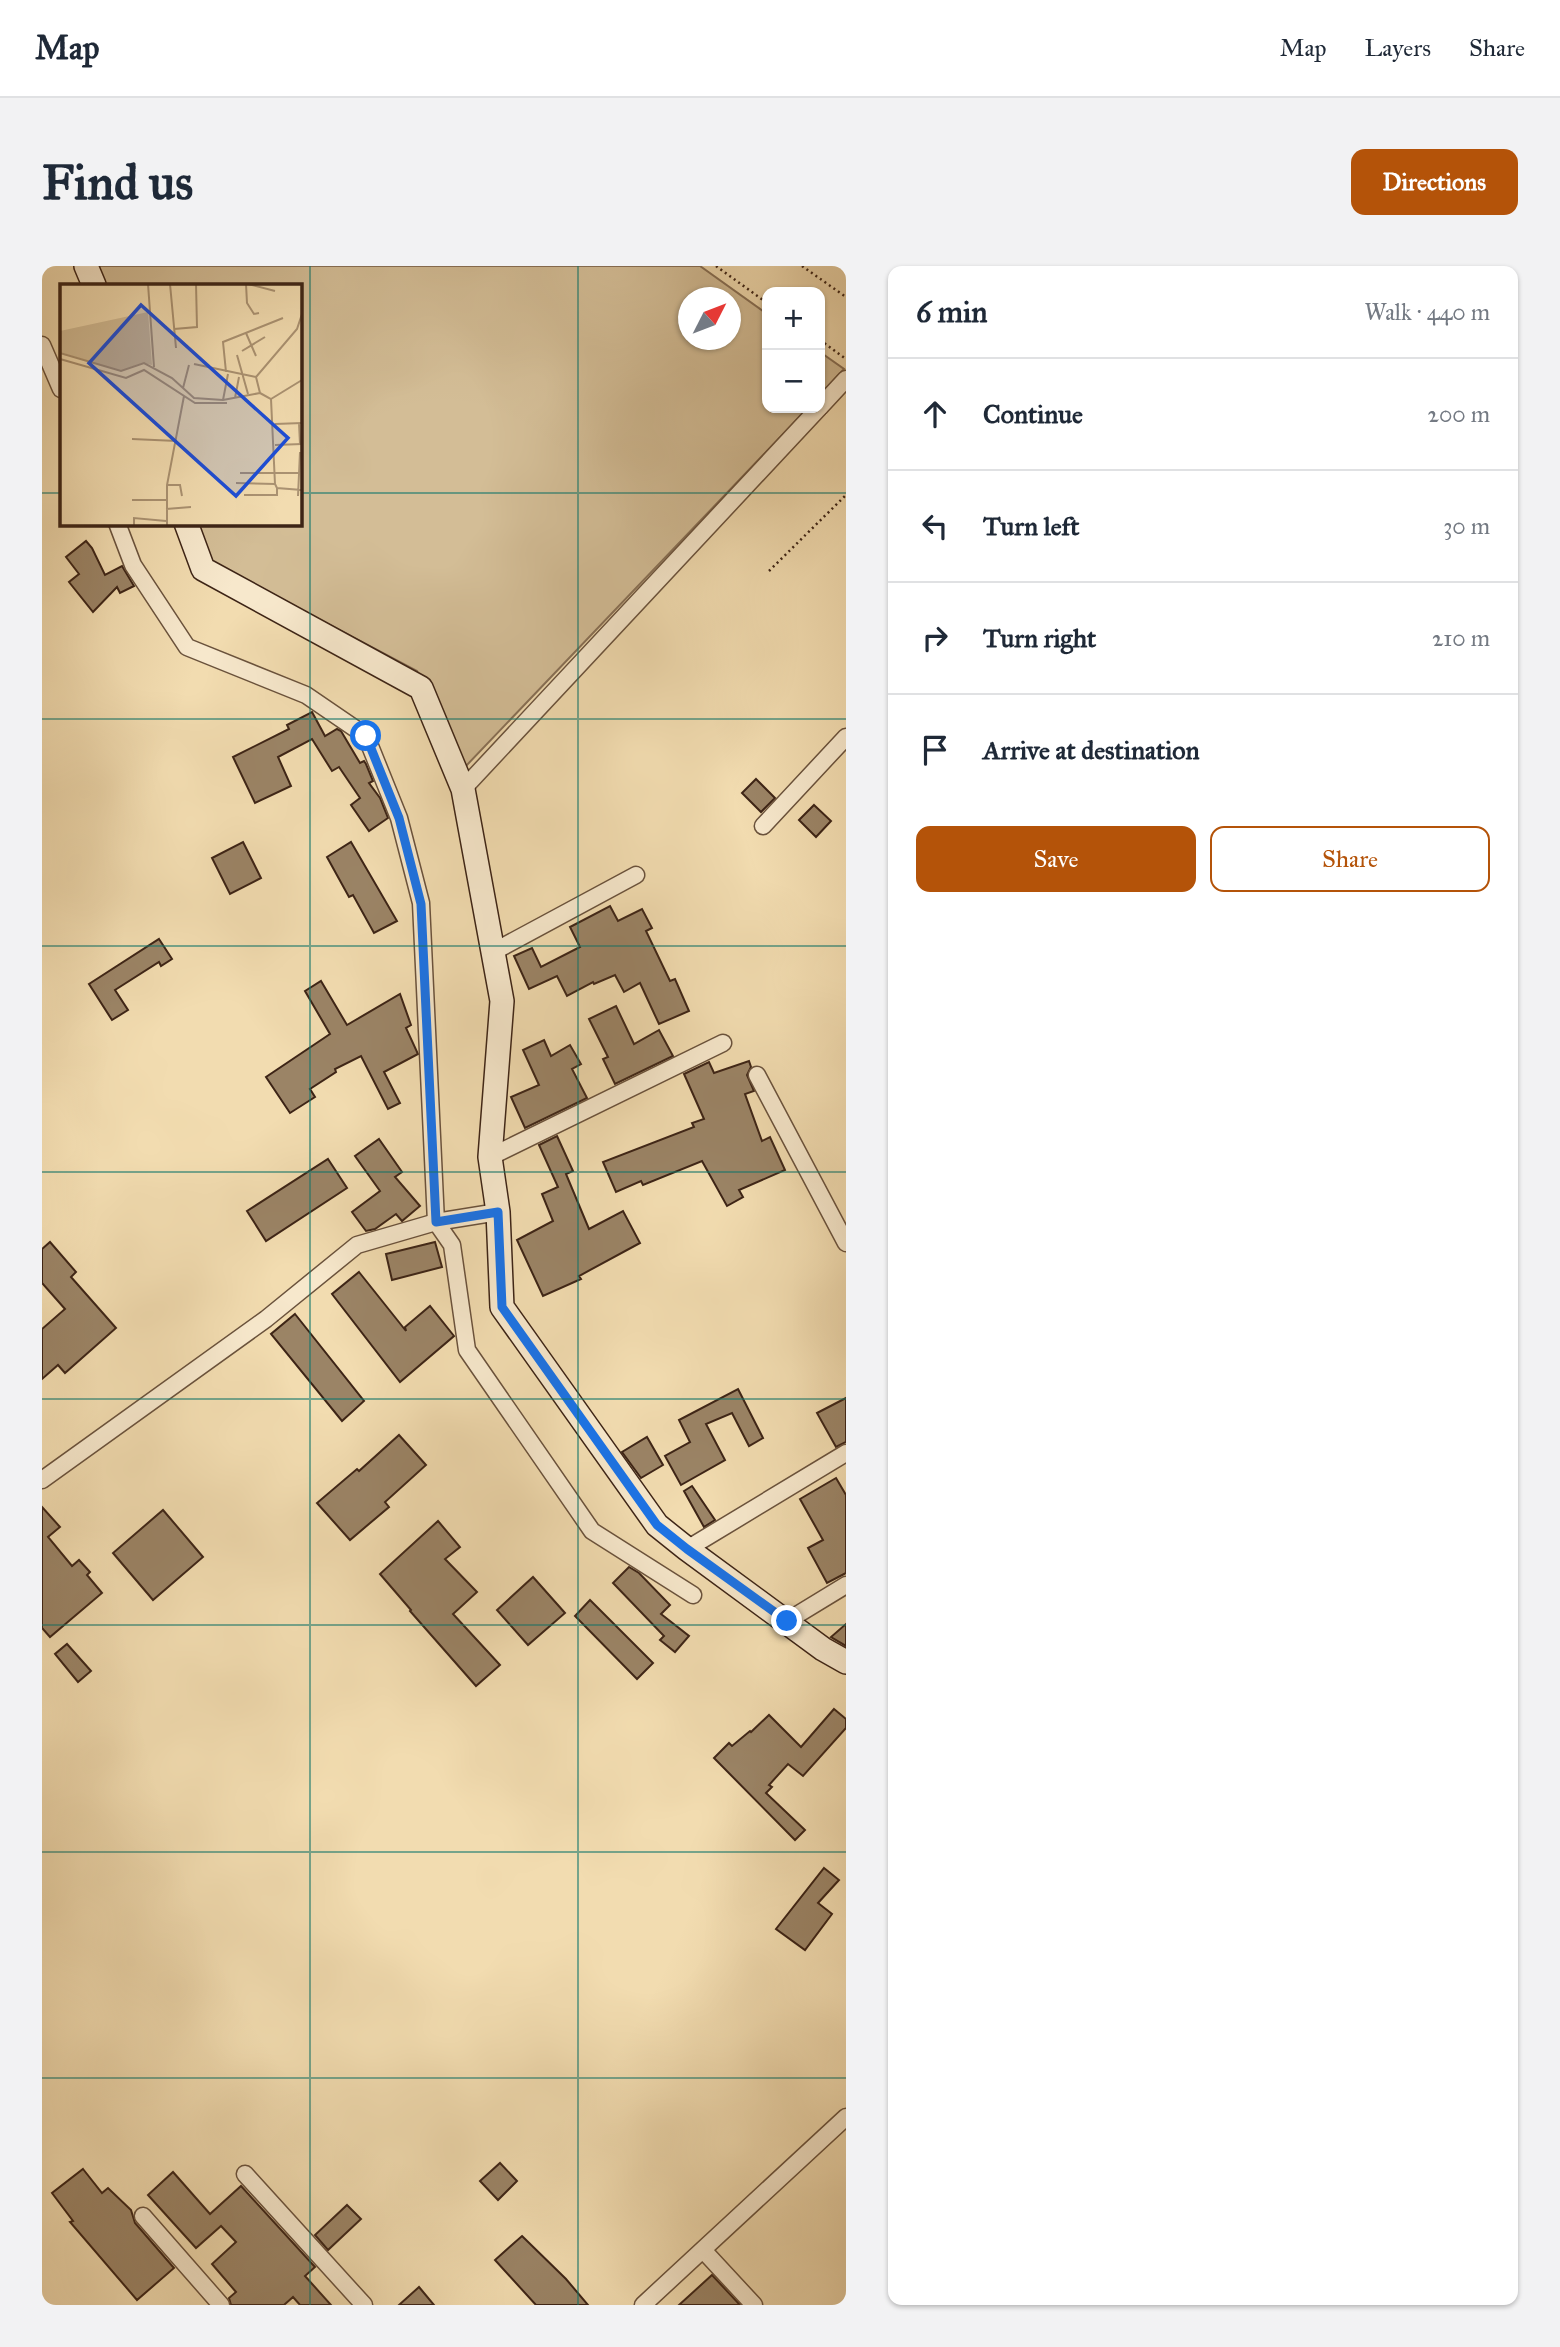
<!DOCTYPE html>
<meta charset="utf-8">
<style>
:root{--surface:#fff;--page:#f2f2f3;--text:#1f2937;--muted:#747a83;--line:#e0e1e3;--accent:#b45309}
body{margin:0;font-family:"IM FELL Great Primer",serif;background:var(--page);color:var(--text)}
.controls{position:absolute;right:21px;top:21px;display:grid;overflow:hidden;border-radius:14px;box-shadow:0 2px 5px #0004}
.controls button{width:63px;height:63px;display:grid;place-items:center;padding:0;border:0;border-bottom:2px solid var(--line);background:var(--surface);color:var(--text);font:35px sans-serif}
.compass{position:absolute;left:636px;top:21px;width:63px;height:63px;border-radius:50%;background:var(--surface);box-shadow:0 2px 5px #0004;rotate:48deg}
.stop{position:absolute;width:21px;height:21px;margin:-16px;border:5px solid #1a73e8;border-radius:50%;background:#fff}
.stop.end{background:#1a73e8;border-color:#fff;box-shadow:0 2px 7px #0008}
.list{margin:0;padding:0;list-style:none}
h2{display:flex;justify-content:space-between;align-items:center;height:91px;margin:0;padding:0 28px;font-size:30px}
h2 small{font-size:23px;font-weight:400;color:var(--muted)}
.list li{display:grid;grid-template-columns:46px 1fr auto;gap:21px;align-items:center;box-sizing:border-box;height:112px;padding:0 28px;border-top:2px solid var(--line)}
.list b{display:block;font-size:26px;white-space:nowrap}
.list em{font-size:23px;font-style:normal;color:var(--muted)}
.actions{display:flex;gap:14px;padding:21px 28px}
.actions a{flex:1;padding:16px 0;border:2px solid var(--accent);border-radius:14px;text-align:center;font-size:24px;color:var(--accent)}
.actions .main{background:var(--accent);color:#fff}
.icon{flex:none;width:38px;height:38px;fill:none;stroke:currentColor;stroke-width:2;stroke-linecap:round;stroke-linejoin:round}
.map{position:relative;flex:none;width:804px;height:2039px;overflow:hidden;border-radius:14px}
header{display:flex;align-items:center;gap:42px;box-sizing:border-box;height:98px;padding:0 35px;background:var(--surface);border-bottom:2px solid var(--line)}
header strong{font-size:33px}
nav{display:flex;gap:38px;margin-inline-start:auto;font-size:24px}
.intro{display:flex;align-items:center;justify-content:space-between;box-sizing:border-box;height:168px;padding:0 42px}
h1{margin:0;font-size:49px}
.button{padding:18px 32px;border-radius:14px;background:var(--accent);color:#fff;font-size:24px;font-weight:700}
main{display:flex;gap:42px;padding:0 42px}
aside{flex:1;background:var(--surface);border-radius:14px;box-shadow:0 2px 5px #0004}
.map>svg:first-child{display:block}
.green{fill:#d3bd96;stroke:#887056;stroke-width:2;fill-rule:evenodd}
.building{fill:#9b8466;stroke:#3d2416;stroke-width:2}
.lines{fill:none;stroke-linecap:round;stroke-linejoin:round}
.street-casing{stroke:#6a523c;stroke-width:19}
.secondary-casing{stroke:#3d2416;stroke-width:26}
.path{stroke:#3d2416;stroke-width:2.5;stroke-dasharray:2 3.5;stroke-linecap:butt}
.street{stroke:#f7e8cc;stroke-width:16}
.secondary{stroke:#f7e8cc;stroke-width:23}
.route{stroke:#1a73e8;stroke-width:9}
.grid{fill:none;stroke:#0f766e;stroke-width:2;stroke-opacity:0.55}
.inset-road{fill:none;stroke:#aa9272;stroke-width:2}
.view{fill:#1d4ed8;fill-opacity:0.15;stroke:#1d4ed8;stroke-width:3.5}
.inset-edge{fill:none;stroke:#3d2416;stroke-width:3.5}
</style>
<header>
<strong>Map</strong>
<nav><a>Map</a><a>Layers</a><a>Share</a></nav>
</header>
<div class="intro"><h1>Find us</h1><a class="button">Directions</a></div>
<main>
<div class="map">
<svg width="804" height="2039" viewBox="0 0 804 2039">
<rect width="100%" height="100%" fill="#f2dcb0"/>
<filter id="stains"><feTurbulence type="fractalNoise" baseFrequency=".00286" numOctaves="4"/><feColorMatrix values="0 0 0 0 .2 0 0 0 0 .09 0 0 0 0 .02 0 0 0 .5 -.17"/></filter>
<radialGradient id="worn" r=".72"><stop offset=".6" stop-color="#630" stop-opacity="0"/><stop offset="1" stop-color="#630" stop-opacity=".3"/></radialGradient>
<g class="green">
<path d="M47,0H658L725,48V142H766L423,501L375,405L163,293L149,257H257V19H54ZM646,32H688V74H646Z"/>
<polygon points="778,86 802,103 778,129"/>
</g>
<g class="building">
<polygon points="44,275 50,282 63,309 80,300 92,320 78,327 75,321 51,346 27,316 37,308 24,291"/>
<polygon points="270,446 283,470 295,463 299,465 318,497 322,495 324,498 331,515 327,517 338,532 346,552 327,565 309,539 318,532 297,501 290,505 270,473 236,491 249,520 213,537 191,491 247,463 245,459"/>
<polygon points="714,513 733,532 719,546 700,527"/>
<polygon points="772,539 789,555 774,571 757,554"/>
<polygon points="201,576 219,612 188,628 170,592"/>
<polygon points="309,576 355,655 332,667 311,629 307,631 285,591"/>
<polygon points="568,640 576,655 600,643 610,662 604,665 628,715 633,713 647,745 617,758 598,717 582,726 573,709 552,718 551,716 525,730 515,710 487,723 472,690 490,682 499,701 538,681 528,661"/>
<polygon points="117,673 130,693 119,700 117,696 73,724 86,744 70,754 47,718"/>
<polygon points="279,715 305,759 358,728 369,759 364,762 376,788 342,806 358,837 346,843 319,790 293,803 294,806 268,823 273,831 248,847 224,811 288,768 263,725"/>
<polygon points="574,740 592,778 617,764 631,790 573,818 561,793 566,791 547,753"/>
<polygon points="502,774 509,790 528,779 539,798 530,803 545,832 483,862 469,831 497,819 481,784"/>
<polygon points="707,795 709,801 705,809 712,825 703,828 720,875 728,871 743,904 697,924 701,931 685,940 660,895 601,919 599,915 574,926 561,896 652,861 650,857 662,853 642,808 667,796 672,807"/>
<polygon points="515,870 531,905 524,908 547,963 581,945 598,977 537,1010 539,1013 501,1030 475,974 511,955 500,928 516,921 497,879"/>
<polygon points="337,873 360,906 353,911 378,940 360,955 354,948 333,963 324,965 310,946 338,925 313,890"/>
<polygon points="286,893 305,922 224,975 205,945"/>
<polygon points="8,976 34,1006 29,1011 74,1062 23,1107 16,1099 0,1113 0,1063 23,1043 0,1017 0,983"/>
<polygon points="393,976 400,1001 350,1014 344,988"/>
<polygon points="317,1006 364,1065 363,1061 388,1040 412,1070 358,1116 290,1028"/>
<polygon points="253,1048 322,1135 300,1155 229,1068"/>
<polygon points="696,1123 721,1172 707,1180 690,1147 664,1158 683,1194 639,1219 623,1190 648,1176 637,1154"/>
<polygon points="804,1132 804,1176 794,1181 775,1147"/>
<polygon points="357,1169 384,1199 343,1236 347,1241 308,1274 275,1237 315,1203 317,1205"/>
<polygon points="605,1171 621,1199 599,1212 580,1186"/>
<polygon points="794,1212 804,1229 804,1307 785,1317 766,1282 781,1274 758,1233"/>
<polygon points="650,1220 673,1254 662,1261 642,1225"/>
<polygon points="0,1241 18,1261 6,1271 30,1300 37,1294 48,1306 45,1309 60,1327 8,1371 0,1362"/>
<polygon points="121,1244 161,1291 111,1334 71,1287"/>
<polygon points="396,1255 418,1281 403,1293 435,1326 411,1348 458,1399 434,1420 368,1345 369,1344 338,1308"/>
<polygon points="587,1301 597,1307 628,1339 619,1348 647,1370 633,1386 618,1374 622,1370 571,1317"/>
<polygon points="491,1311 523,1347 486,1379 455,1344"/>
<polygon points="548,1334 611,1397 595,1413 533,1350"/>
<polygon points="804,1358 804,1380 789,1371"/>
<polygon points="25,1378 49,1405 36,1416 13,1388"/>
<polygon points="792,1443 804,1453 804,1462 761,1510 746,1498 727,1519 730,1521 724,1527 763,1564 753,1574 672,1492 687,1477 690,1480 708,1465 709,1466 727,1449 759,1481"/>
<polygon points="782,1602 797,1614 776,1637 790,1648 763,1684 734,1663"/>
<polygon points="458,1897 475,1915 456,1934 438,1915"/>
<polygon points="41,1903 60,1927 66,1922 89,1944 93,1957 132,2002 95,2034 28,1956 31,1955 10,1927"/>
<polygon points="131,1906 168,1948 199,1920 273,2001 263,2010 289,2039 258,2039 251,2031 242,2039 189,2039 187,2032 194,2026 170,1998 194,1976 179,1960 154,1982 106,1929"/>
<polygon points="305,1939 319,1953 286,1984 273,1969"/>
<polygon points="480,1970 524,2013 546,2039 494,2039 453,1994"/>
<polygon points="670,2009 698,2039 637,2039"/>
<polygon points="377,2021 392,2039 357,2039"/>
</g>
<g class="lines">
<defs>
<g id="street">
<polyline points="0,79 19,123"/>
<polyline points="778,141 804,113"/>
<polyline points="75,257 91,299 145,381 264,429 324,470 357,552 379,637 394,956 410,979 425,1084 550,1265 651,1329"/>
<polyline points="421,523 777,142"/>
<polyline points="721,560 804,471"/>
<polyline points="451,686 594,609"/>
<polyline points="715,809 804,977"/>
<polyline points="448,891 681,777"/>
<polyline points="0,1214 224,1053 315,979 394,956 456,946"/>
<polyline points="645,1283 804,1187"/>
<polyline points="745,1355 804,1319"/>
<polyline points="203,1908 322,2039"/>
<polyline points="101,1950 179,2039"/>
<polyline points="661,1984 712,2039"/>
<polyline points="601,2039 804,1851"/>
</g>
<g id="secondary">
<polyline points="44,0 52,19"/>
<polyline points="144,257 161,303 379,422 421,523 460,735 448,891 456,946 460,1041 615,1259 645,1283 781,1383 804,1396"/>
</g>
</defs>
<use href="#street" class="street-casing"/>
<use href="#secondary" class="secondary-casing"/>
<g class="path">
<polyline points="674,0 725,37"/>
<polyline points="760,0 804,31"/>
<polyline points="778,74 804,93"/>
<polyline points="727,305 804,229"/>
</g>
<use href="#street" class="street"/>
<use href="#secondary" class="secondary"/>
</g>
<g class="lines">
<polyline class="route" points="324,470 357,552 379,638 394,956 456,946 460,1041 615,1259 645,1283 745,1355"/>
</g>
<path class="grid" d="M268,0V2039M536,0V2039M0,227H19M257,227H804M0,453H804M0,680H804M0,906H804M0,1133H804M0,1359H804M0,1586H804M0,1812H804"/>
<g transform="translate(18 18)">
<rect width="242" height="242" fill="#f2dcb0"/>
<path d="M88,28L92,81L82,79L60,87L0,68V47Z" fill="#d3bd96"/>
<path class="inset-road" d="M88,0L94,83M110,0L116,64M186,0L187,19L194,30L199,29M188,0L215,7M114,45L137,43L136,0M186,49L196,72M182,67L205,53M0,69L61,87L84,79L112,94L134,114L163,116L200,109L196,93L237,45L242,30M177,71L188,110M0,75L66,94L84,86L135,119H167M134,80L196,93M166,88L163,58L223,34M123,104L129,81M200,109L211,115L215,200L217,204L242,206M175,114L179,93M211,115L242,96M163,116L168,90M239,139L240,160M215,140L242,139M72,155L117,157M215,161L242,160M180,189H239M176,199L215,200M107,201H120L122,212M184,211H217V204M238,212L240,168M72,216H107M106,225L131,223M74,241V234L106,237M107,241V201L124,112"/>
<path class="view" d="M81,21L228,154L176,212L29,79Z"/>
<rect width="242" height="242" class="inset-edge"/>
</g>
<rect width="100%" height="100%" filter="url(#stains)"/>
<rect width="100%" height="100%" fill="url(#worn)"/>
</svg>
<div class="controls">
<button>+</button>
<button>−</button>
</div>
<svg class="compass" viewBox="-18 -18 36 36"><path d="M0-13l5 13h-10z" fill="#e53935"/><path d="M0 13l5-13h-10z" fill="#747a83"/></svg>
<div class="stop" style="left:324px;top:470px"></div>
<div class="stop end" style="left:745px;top:1355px"></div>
</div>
<aside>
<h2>6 min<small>Walk · 440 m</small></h2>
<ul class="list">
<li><svg class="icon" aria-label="ahead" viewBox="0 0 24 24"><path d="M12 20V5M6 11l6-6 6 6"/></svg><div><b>Continue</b></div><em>200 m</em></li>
<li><svg class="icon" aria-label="left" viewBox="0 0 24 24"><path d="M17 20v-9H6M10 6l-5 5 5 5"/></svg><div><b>Turn left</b></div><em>30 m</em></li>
<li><svg class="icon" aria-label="right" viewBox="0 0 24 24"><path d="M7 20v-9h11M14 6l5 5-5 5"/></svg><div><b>Turn right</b></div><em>210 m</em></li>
<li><svg class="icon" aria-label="arrive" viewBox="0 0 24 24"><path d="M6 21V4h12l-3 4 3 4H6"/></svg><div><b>Arrive at destination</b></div></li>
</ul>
<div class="actions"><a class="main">Save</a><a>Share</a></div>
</aside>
</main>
